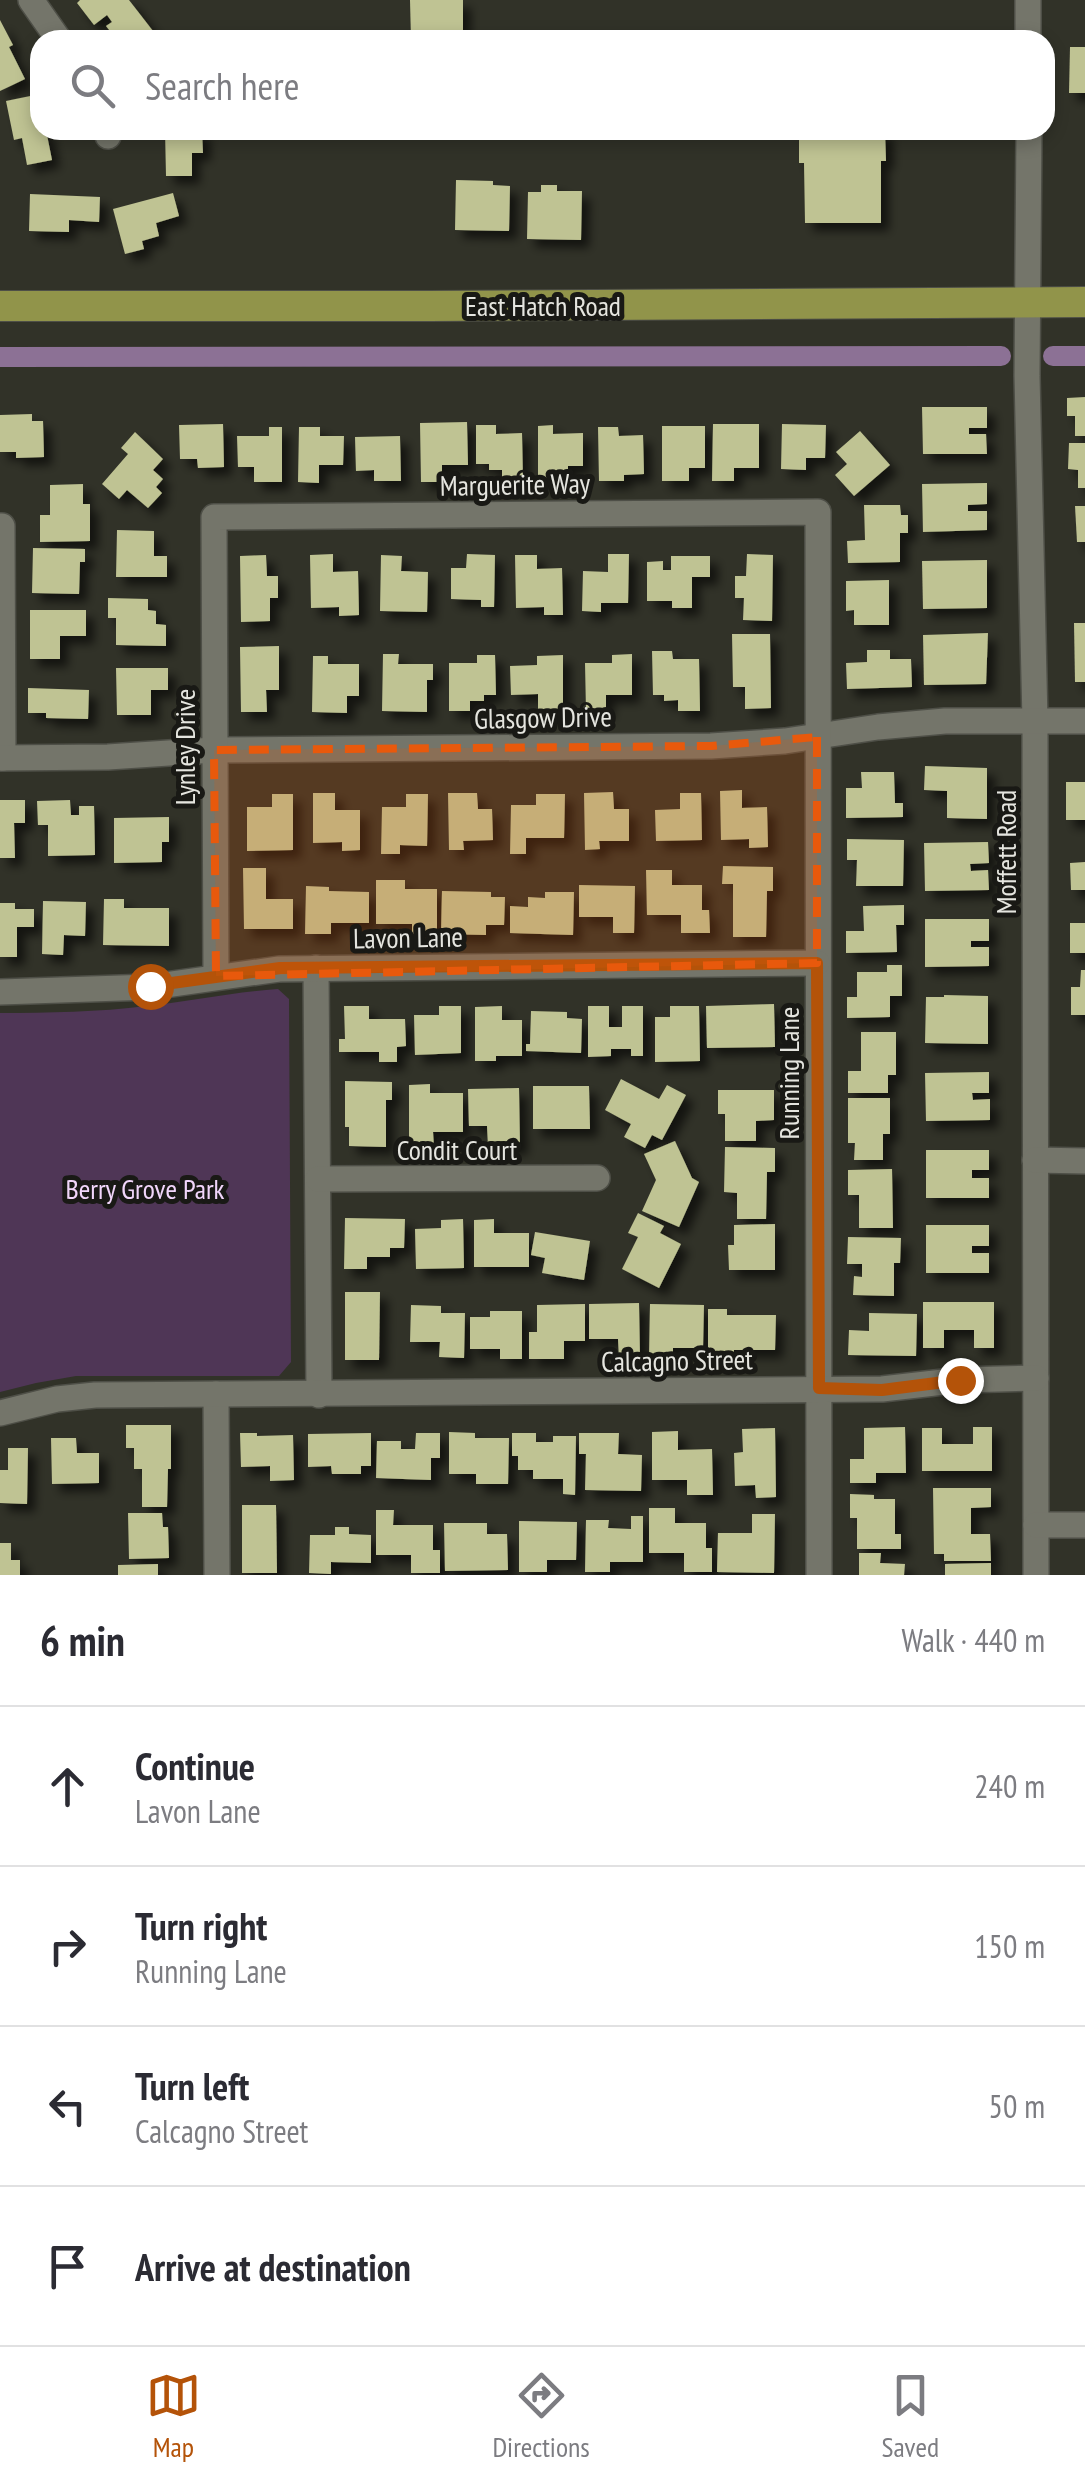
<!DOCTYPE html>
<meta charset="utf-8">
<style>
:root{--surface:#fff;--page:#f7f7f7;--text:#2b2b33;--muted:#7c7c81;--line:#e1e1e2;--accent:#b45309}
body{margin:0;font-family:"PT Sans Narrow",sans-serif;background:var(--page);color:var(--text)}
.stop{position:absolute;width:30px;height:30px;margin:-22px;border:8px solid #b45309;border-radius:50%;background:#fff}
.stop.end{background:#b45309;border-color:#fff;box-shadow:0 2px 10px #0008}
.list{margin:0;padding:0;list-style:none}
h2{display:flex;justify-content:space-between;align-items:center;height:130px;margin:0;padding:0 40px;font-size:42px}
h2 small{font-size:32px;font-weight:400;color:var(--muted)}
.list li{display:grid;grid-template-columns:65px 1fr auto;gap:30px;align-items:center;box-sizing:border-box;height:160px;padding:0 40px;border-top:2px solid var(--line)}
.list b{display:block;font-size:38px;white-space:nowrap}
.list p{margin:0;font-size:32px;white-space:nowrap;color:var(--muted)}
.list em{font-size:32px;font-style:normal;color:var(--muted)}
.icon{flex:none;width:55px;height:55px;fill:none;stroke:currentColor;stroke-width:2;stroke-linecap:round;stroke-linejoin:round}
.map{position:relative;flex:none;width:1085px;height:1575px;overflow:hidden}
.search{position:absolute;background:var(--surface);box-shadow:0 5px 15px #0003;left:30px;right:30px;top:30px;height:110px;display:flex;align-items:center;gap:25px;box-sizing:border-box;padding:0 35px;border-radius:30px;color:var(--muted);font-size:38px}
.sheet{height:770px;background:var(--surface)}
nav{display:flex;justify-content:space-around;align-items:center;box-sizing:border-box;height:140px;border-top:2px solid var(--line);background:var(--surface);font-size:28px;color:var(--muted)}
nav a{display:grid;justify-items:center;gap:5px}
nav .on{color:var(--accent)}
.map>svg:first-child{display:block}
.green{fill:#4f3656}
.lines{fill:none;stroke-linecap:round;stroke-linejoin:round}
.canal{stroke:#8c7195;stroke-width:20}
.building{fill:#bfc393;filter:url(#shadow)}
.minor-casing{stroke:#4e4f47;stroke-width:28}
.major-casing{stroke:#4e4f47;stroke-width:32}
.minor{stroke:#74756a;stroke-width:25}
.major{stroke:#91944a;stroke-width:30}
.route{stroke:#b45309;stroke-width:12}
.marked{fill:#e8590c;fill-opacity:0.2;stroke:#e8590c;stroke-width:8;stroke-dasharray:20 12;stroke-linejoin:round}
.labels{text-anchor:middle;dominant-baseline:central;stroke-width:10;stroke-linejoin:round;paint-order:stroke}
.street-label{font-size:28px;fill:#e5e5df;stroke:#191915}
.park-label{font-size:28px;fill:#f1d6fa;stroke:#191915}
</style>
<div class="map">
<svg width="1085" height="1575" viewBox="0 0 1085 1575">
<defs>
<filter id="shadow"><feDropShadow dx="8" dy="8" stdDeviation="5" flood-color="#0009"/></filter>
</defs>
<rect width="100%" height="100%" fill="#313228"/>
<path class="green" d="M278,989L289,999L291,1362L279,1376H76L36,1383L0,1392V1013C49,1013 98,1012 147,1006C191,1001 233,992 278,989Z"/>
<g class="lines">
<g class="canal">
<polyline points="1053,356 1085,356"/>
<polyline points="0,357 1001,356"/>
</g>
</g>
<g class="building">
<polygon points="80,0 129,0 153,31 140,40 117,40 106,26 112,22 107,15 94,25 77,3"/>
<polygon points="410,0 463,0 463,40 411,40"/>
<polygon points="0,20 13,45 9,47 25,79 0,91"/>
<polygon points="1070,47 1085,47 1085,93 1069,93"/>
<polygon points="40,94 40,130 46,130 52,160 27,165 22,138 14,140 6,101"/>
<polygon points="165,130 202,130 203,153 192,153 192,176 166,176"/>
<polygon points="799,130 885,130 886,161 881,161 881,223 805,223 804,163 799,163"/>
<polygon points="456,180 493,181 493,185 510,186 509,231 455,230"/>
<polygon points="541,185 557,185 557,191 582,191 581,240 527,239 528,192 541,192"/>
<polygon points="173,193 179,216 156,223 159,236 142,241 144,249 125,254 113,209"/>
<polygon points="30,194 100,197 99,222 69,220 69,232 29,231"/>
<polygon points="1085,397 1085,436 1075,436 1075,416 1067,416 1067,398"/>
<polygon points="922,407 987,407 987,428 969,428 969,434 986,434 987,454 923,454"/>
<polygon points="32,414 32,421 43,421 44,457 16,458 16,452 0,452 0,415"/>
<polygon points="467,422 468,465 442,465 442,482 421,482 420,423"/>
<polygon points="223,424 224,467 198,468 197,459 180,459 179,425"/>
<polygon points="713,424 759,424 759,468 734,468 734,481 712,481"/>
<polygon points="782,424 826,425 825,458 806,458 806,470 781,469"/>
<polygon points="476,425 496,425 496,434 522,433 523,481 502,481 502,470 489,470 489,464 476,464"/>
<polygon points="553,425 553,434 583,433 583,466 568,466 568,481 538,482 538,426"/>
<polygon points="662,426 705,426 705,468 689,468 689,481 662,481"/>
<polygon points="269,427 282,427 282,482 254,482 254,467 238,467 237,436 269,436"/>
<polygon points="299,427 320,427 320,436 344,436 343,465 319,465 319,483 298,482"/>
<polygon points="598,427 618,427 619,436 643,435 644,474 624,475 624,481 599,481"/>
<polygon points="860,431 890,465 854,496 835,475 847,464 836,452"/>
<polygon points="135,432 163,459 153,470 163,479 156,487 162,493 148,508 127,490 119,499 102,484 128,454 121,448"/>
<polygon points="400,436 401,481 374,481 374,470 356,471 355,437"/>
<polygon points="1069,443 1085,443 1085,488 1078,488 1078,470 1068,469"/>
<polygon points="987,483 987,504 968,505 968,511 987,511 987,530 923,532 922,484"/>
<polygon points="83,484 83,504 90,504 90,541 40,542 40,515 50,515 50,485"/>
<polygon points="864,505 900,505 901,515 908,515 908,533 900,533 900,562 848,563 847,541 865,540"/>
<polygon points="1075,506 1085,506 1085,542 1077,542"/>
<polygon points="117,530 154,531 154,556 167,556 167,577 116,577"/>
<polygon points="33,548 85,549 85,562 80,562 79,594 32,593"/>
<polygon points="333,554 333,572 358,571 359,615 339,616 339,607 311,608 310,555"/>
<polygon points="467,554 495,555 494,607 481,607 481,600 451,599 451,568 466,568"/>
<polygon points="608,554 629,554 628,603 601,603 601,612 582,611 583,571 608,572"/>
<polygon points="747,554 773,555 772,621 743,620 744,598 735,598 735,576 746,576"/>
<polygon points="266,555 267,576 278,576 278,598 270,598 270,621 241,622 240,556"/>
<polygon points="381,555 402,556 401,571 428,572 427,612 380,611"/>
<polygon points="515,555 537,555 537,569 562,568 563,615 544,615 544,607 516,608"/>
<polygon points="671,556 710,556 710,577 692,577 692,608 672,608 672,601 647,601 647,562 663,561 663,570 671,570"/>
<polygon points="987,560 987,608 923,609 922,561"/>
<polygon points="889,580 889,625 854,625 854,610 846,611 846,581"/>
<polygon points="108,598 148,599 148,610 156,611 156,624 166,625 166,646 116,645 116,618 108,618"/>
<polygon points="30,610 86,610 86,636 60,636 60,659 30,659"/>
<polygon points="1074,623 1085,623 1085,682 1075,682"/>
<polygon points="988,633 986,684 924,685 923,635"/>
<polygon points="732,634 770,634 771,708 745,709 745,687 733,687"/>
<polygon points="279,646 279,690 266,690 267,712 241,712 240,647"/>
<polygon points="867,650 890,650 890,659 911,659 912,687 847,689 846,663 867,662"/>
<polygon points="652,651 672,651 673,659 699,659 700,711 678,711 678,700 664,701 664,695 653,695"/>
<polygon points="383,654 399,654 398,664 433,664 433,680 427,680 427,712 382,711"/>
<polygon points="632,654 632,695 606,695 606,710 586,711 585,663 612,663 612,655"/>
<polygon points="477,655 495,655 496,695 484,695 484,701 470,701 470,711 449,711 449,663 477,663"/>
<polygon points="563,655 563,712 538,712 538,694 511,695 510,666 537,665 537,656"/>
<polygon points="313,656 328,656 328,664 359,664 359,696 347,696 347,713 312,712"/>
<polygon points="116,668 168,668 168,690 151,690 151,715 117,715"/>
<polygon points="28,688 89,690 88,719 46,718 46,713 28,713"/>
<polygon points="925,766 987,768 987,819 947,818 947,791 924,790"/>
<polygon points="861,772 894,772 895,803 903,803 903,817 846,818 846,788 862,788"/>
<rect x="1066" y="782" width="19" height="38"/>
<polygon points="742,790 742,808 767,807 768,847 749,848 749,839 721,840 720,791"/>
<polygon points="613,792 614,809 629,809 629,841 599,841 600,849 585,850 584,793"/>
<polygon points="313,793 335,793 335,810 360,810 360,850 342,851 342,842 313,843"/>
<polygon points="448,793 477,793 478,809 492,809 493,840 463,841 464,850 449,850"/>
<polygon points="680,793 701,793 702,840 656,841 655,810 680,809"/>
<polygon points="272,794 293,794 293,850 247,851 247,807 272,807"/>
<polygon points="406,794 428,794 427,846 400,845 400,854 381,854 382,807 406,807"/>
<polygon points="536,794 565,794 564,838 526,838 526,854 510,854 511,805 536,805"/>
<polygon points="0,800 25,800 25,823 14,823 15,858 0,858"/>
<polygon points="70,800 71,815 79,815 79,806 94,806 95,855 48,856 48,825 38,825 37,801"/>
<polygon points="169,817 169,842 162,842 162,862 114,863 114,818"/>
<polygon points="847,839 904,840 903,886 856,886 857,860 847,860"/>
<polygon points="988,842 989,863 970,864 971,871 988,870 989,890 925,891 924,843"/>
<polygon points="1085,862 1085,890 1071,890 1070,863"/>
<polygon points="723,866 773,867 773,891 767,891 766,937 733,937 733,884 722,884"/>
<polygon points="243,868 266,868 266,899 293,899 293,929 244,929"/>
<polygon points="646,870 672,870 672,885 702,885 702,910 709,910 710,933 681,933 681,915 647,915"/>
<polygon points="376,880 405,880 405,889 437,889 437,934 412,934 412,924 376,924"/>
<polygon points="579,885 635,886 634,933 613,933 613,917 579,917"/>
<polygon points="306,886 329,887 329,891 369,892 369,923 331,923 331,934 305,934"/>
<polygon points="442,891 491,892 491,897 505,897 504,925 486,925 486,935 441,934"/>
<polygon points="545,892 574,892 573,935 510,933 510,906 528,907 528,897 545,898"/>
<polygon points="104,899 124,899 124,908 169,908 169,946 103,945"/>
<polygon points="43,901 86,902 85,936 64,935 63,955 42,954"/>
<polygon points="0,903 15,903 15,909 34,909 34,927 17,927 17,957 0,957"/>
<polygon points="904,905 904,925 896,925 897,952 846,953 846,931 864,931 863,906"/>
<polygon points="925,919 989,919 989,941 971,941 971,947 989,947 989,966 925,967"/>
<rect x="1070" y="923" width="15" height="30"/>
<polygon points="887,965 902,965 902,996 890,996 890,1017 847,1018 847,997 857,997 857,972 887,972"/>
<polygon points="1081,970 1085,970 1085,1015 1071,1015 1071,987 1080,987"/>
<polygon points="944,995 988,996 988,1044 925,1043 926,997 944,997"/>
<polygon points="774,1004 775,1047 707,1048 706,1006"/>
<polygon points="344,1006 369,1006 369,1019 405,1019 406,1046 397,1047 397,1062 379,1062 379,1052 339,1052 339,1039 345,1039"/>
<polygon points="439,1006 461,1006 461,1053 415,1055 414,1015 439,1015"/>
<polygon points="502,1006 502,1020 522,1020 522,1056 496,1056 496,1061 475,1061 475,1007"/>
<polygon points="588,1006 609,1006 609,1027 622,1027 622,1006 643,1006 643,1056 631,1056 631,1049 611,1049 611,1056 588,1057"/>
<polygon points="670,1006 699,1006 700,1061 655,1062 655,1017 670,1017"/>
<polygon points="531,1011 567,1012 567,1018 582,1019 581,1053 526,1051 526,1044 530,1044"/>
<polygon points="861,1032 896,1032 896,1075 888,1075 888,1093 848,1093 848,1071 861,1071"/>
<polygon points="989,1072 989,1093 972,1093 973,1100 990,1099 990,1120 926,1121 925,1073"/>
<polygon points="621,1079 659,1099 667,1085 686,1095 662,1140 652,1135 645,1148 624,1137 631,1124 605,1110"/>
<polygon points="345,1081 392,1082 392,1100 386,1100 386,1147 349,1146 349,1127 345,1127"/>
<polygon points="430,1084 430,1093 463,1093 463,1132 433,1132 434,1147 409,1148 409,1085"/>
<polygon points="533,1086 589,1086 590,1129 533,1129"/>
<polygon points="519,1088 520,1147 488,1147 487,1126 469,1126 468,1089"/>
<polygon points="718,1090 774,1090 774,1120 756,1121 756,1141 725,1141 725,1114 718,1114"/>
<polygon points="848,1098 890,1098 890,1134 883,1134 883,1160 854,1160 855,1143 848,1143"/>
<polygon points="675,1141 692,1178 699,1182 679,1227 642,1211 656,1180 644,1154"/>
<polygon points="725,1147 775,1148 775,1172 767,1172 766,1219 737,1219 737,1193 724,1192"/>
<polygon points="926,1150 989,1150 989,1170 972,1170 972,1178 989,1178 989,1198 926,1198"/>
<polygon points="892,1169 893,1228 859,1228 859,1195 848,1195 848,1170"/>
<polygon points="638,1213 664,1226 660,1233 681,1244 659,1288 622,1269 638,1237 628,1233"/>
<polygon points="345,1218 405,1219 404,1248 390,1248 390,1257 367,1257 367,1269 344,1269"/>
<polygon points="463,1219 464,1268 416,1269 415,1229 441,1228 441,1220"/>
<polygon points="494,1219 494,1233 529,1233 529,1267 474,1267 474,1220"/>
<polygon points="775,1224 775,1270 729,1270 728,1245 734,1245 734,1225"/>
<polygon points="926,1225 989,1225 989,1246 972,1246 972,1253 989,1253 989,1273 926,1273"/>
<polygon points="535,1232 590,1241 584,1280 542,1273 545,1258 531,1255"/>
<polygon points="848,1237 901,1238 900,1263 894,1263 894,1296 853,1295 854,1276 862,1277 862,1264 847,1264"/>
<polygon points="345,1292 380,1292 379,1360 345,1360"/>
<polygon points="923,1302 994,1302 994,1348 974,1348 974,1330 944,1330 944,1348 923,1348"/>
<polygon points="639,1303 640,1358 619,1359 618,1339 589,1339 589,1304"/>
<polygon points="585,1304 585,1341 564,1341 564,1359 529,1359 529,1332 537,1332 537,1305"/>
<polygon points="650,1304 704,1305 703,1348 673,1348 673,1359 649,1359"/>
<polygon points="411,1305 441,1306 441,1313 465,1313 464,1358 439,1357 440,1342 410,1342"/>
<polygon points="708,1309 727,1309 727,1315 776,1315 775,1350 734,1350 734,1359 708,1358"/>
<polygon points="490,1311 522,1311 522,1359 500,1359 500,1349 470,1349 470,1317 490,1317"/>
<polygon points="869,1313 917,1314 916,1356 848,1355 849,1330 869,1331"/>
<polygon points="126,1425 171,1425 171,1469 168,1469 167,1507 142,1507 142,1469 134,1469 134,1448 126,1448"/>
<polygon points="905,1427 906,1473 876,1473 876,1483 850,1483 850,1459 864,1459 864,1428"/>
<polygon points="973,1427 992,1427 992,1471 922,1471 922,1428 942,1428 942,1444 973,1444"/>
<polygon points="775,1428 776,1497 756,1498 755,1485 735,1486 734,1453 743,1452 742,1429"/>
<polygon points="678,1431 678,1450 712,1449 713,1495 687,1495 687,1480 652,1480 652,1432"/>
<polygon points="449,1432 475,1433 475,1438 509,1438 508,1484 476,1484 476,1474 449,1474"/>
<polygon points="240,1433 257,1433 257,1436 293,1435 294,1480 270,1481 270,1466 241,1467"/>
<polygon points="371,1433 371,1466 361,1466 361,1474 332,1474 331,1466 308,1467 308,1434"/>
<polygon points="416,1433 440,1433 440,1458 431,1458 431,1480 376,1478 377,1441 401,1441 401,1449 415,1449"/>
<polygon points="512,1433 536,1433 536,1442 553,1442 553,1436 576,1436 575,1495 563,1494 563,1479 533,1479 533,1470 518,1470 518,1456 512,1456"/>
<polygon points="579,1433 619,1433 618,1454 642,1455 641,1491 585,1490 586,1454 579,1454"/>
<polygon points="51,1438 76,1438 77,1453 99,1453 99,1483 52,1484"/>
<polygon points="8,1448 28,1448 27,1504 0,1503 0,1470 8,1470"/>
<polygon points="933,1488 991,1488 991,1507 971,1508 971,1534 990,1534 991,1561 944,1561 944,1554 934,1554"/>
<polygon points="850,1494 874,1495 874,1499 895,1499 895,1534 901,1534 901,1549 857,1549 857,1518 850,1518"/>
<polygon points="242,1505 276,1505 277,1573 242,1573"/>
<polygon points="649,1508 675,1508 675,1523 706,1523 706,1548 712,1548 712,1572 684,1572 684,1553 649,1553"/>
<polygon points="376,1510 394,1510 393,1525 433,1525 433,1550 440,1550 440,1573 411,1573 411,1555 376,1555"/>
<polygon points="128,1513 162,1513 163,1527 168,1527 169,1558 129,1559"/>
<polygon points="752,1514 775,1514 774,1573 717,1572 718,1533 752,1533"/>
<polygon points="631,1516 643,1516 643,1562 610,1562 610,1572 585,1572 586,1520 609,1520 608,1528 631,1529"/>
<polygon points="519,1521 577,1522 576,1560 547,1560 547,1572 519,1572"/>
<polygon points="444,1523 487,1523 487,1534 507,1534 508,1570 445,1571"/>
<polygon points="335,1527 349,1527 349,1534 371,1535 371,1563 331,1562 331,1574 309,1573 310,1535 335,1535"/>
<polygon points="0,1543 11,1543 11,1560 20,1560 20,1575 0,1575"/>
<polygon points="859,1553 881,1553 880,1563 905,1564 904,1575 859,1575"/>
<polygon points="991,1563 991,1575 945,1575 945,1564"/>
<polygon points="158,1564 158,1575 118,1575 118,1565"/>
</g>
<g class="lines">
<defs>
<g id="minor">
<polyline points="31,0 59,40"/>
<polyline points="1028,0 1028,40"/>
<polyline points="107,130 108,136"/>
<polyline points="1029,130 1027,376 1035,721 1036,1575"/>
<polyline points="0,526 2,526 3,758"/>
<polyline points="0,758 108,757 214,750 711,746 785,741 878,727 945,721 1085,721"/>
<polyline points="316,968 319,1395"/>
<polyline points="216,976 214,517 818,512 819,1575"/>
<polyline points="0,992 151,987 279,969 817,963"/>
<polyline points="1035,1160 1085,1161"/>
<polyline points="318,1179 597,1178"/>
<polyline points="216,1394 217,1575"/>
<polyline points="0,1413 57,1399 95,1395 882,1389 961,1380 1036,1378"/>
<polyline points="1036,1525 1085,1525"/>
</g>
<polyline id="major" points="0,306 429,306 1085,302"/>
</defs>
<use href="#minor" class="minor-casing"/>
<use href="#major" class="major-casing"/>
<use href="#minor" class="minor"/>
<use href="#major" class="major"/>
</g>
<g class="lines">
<polyline class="route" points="150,986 280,968 817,963 819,1388 882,1390 960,1380"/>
</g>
<path class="marked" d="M817,737V963L216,976L214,750L711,746Z"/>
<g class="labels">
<g class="street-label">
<text x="543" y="305">East Hatch Road</text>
<text transform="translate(515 484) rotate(-1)">Marguerite Way</text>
<text transform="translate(543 717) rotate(-1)">Glasgow Drive</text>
<text transform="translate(184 747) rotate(-90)">Lynley Drive</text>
<text transform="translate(1005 852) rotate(-90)">Moffett Road</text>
<text transform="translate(408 937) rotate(-1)">Lavon Lane</text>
<text transform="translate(788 1073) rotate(-90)">Running Lane</text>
<text x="457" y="1149">Condit Court</text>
<text transform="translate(677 1360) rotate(-1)">Calcagno Street</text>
</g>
<g class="park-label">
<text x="145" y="1188">Berry Grove Park</text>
</g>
</g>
</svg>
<div class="stop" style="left:150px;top:986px"></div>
<div class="stop end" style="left:960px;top:1380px"></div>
<div class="search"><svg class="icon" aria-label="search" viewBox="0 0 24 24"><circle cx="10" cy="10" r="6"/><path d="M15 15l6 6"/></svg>Search here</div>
</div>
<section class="sheet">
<h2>6 min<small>Walk · 440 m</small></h2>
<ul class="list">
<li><svg class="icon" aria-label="ahead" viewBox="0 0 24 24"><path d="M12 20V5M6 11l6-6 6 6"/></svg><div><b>Continue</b><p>Lavon Lane</p></div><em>240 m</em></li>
<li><svg class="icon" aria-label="right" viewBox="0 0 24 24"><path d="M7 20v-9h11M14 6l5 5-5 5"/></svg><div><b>Turn right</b><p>Running Lane</p></div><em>150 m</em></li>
<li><svg class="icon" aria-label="left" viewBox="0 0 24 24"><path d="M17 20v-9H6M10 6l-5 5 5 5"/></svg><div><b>Turn left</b><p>Calcagno Street</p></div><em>50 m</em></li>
<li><svg class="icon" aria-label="arrive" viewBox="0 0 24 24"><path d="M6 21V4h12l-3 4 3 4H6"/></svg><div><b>Arrive at destination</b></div></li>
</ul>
</section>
<nav>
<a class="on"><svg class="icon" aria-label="map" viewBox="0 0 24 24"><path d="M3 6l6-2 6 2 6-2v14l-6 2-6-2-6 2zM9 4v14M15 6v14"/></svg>Map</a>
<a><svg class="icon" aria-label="directions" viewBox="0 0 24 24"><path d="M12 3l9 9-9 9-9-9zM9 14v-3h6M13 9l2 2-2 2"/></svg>Directions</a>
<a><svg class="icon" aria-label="saved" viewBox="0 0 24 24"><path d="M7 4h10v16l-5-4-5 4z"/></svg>Saved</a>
</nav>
